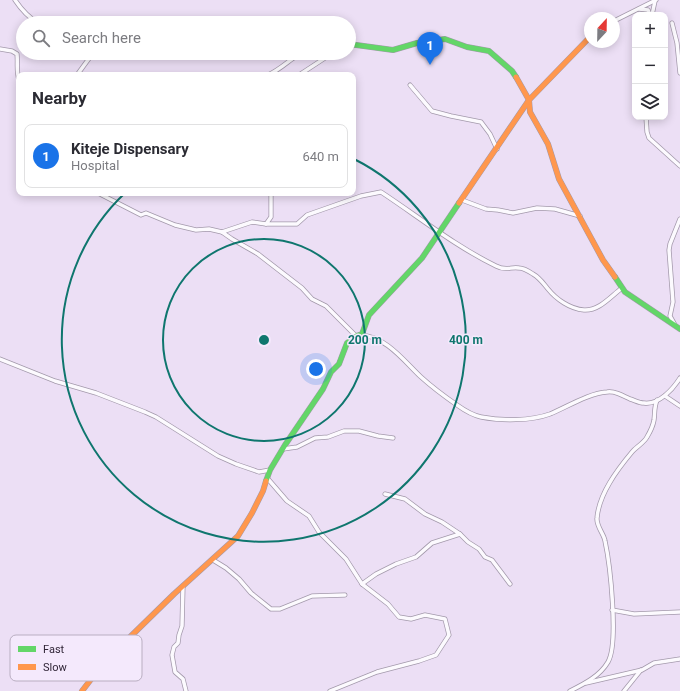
<!DOCTYPE html>
<meta charset="utf-8">
<style>
:root{--surface:#fff;--page:#f2f2f3;--text:#2b2b33;--muted:#7c7c81;--line:#e1e1e2;--accent:#1a73e8}
body{margin:0;font-family:Roboto,sans-serif;background:var(--page);color:var(--text)}
.controls{position:absolute;right:12px;top:12px;display:grid;overflow:hidden;border-radius:8px;box-shadow:0 2px 10px #0003}
.controls button{width:36px;height:36px;display:grid;place-items:center;padding:0;border:0;border-bottom:1px solid var(--line);background:var(--surface);color:var(--text);font:20px sans-serif}
.compass{position:absolute;left:584px;top:12px;width:36px;height:36px;border-radius:50%;background:var(--surface);box-shadow:0 2px 10px #0003;rotate:22deg}
.you{position:absolute;left:316px;top:369px;width:14px;height:14px;margin:-10px;border:3px solid #fff;border-radius:50%;background:#1a73e8;box-shadow:0 0 0 6px #1a73e833}
.badge{display:grid;place-items:center;width:26px;height:26px;border-radius:50%;background:var(--accent);color:#fff;font-size:13px;font-weight:700}
.pin{position:absolute;translate:-50% -33px;filter:drop-shadow(0 1px 2px #0008)}
.pin::after{content:'';position:absolute;top:21px;width:14px;height:12px;background:inherit;clip-path:polygon(0 0,100% 0,50% 100%)}
.list{margin:0;padding:0;list-style:none}
h2{display:flex;justify-content:space-between;align-items:center;height:52px;margin:0;padding:0 16px;font-size:17px}
h2 small{font-size:13px;font-weight:400;color:var(--muted)}
.list li{display:grid;grid-template-columns:26px 1fr auto;gap:12px;align-items:center;box-sizing:border-box;height:64px;margin:0 8px 8px;padding:0 8px;border:1px solid var(--line);border-radius:8px}
.list b{display:block;font-size:15px;white-space:nowrap}
.list p{margin:0;font-size:13px;white-space:nowrap;color:var(--muted)}
.list em{font-size:13px;font-style:normal;color:var(--muted)}
.icon{flex:none;width:22px;height:22px;fill:none;stroke:currentColor;stroke-width:2;stroke-linecap:round;stroke-linejoin:round}
.map{position:relative;flex:none;width:680px;height:691px;overflow:hidden}
.search{position:absolute;background:var(--surface);box-shadow:0 2px 10px #0003;left:16px;top:16px;width:340px;height:44px;display:flex;align-items:center;gap:10px;box-sizing:border-box;padding:0 14px;border-radius:22px;color:var(--muted);font-size:15px}
.panel{position:absolute;background:var(--surface);box-shadow:0 2px 10px #0003;left:16px;top:72px;width:340px;height:124px;border-radius:8px}
.map>svg:first-child{display:block}
.lines{fill:none;stroke-linecap:round;stroke-linejoin:round}
.street-casing{stroke:#a399ab;stroke-width:5}
.fast-casing{stroke:#a399ab;stroke-width:6}
.slow-casing{stroke:#a399ab;stroke-width:6}
.street{stroke:#fcfafe;stroke-width:3.5}
.fast{stroke:#63d668;stroke-width:5}
.slow{stroke:#ff974d;stroke-width:5}
.ring{fill:none;stroke:#0f766e;stroke-width:2}
.key{fill:#f4e9fc;stroke:#b9aec1;stroke-width:1}
.key-label{font-size:11px;fill:#302537}
.centre{fill:#0f766e;stroke:#f4e9fc;stroke-width:2}
.ring-label{font-size:12px;text-anchor:middle;font-weight:bold;fill:#0f766e;stroke:#f4e9fc;stroke-width:3;stroke-linejoin:round;paint-order:stroke}
</style>
<div class="map">
<svg width="680" height="691" viewBox="0 0 680 691">
<rect width="100%" height="100%" fill="#ecdff5"/>
<g class="lines">
<defs>
<g id="street">
<path d="M15,0C21,9 28,17 38,23"/>
<polyline points="639,9 648,10 650,15"/>
<polyline points="652,15 655,1"/>
<polyline points="614,21 656,0"/>
<polyline points="672,23 677,43 680,73"/>
<polyline points="349,39 351,37"/>
<path d="M0,49L12,51L17,54C18,64 16,70 19,80"/>
<polyline points="77,75 93,53"/>
<path d="M268,75C277,71 284,65 292,59C294,58 297,55 299,54C311,50 323,60 333,53"/>
<polyline points="299,75 328,56"/>
<polyline points="410,85 432,111 451,116 481,122 490,134 497,149"/>
<polyline points="19,91 19,94"/>
<polyline points="646,117 647,132 649,138 680,166"/>
<polyline points="98,193 141,215 146,213 175,225 196,230 209,229 222,232"/>
<path d="M271,193V217L266,224H297L307,215L361,196L381,192C419,217 455,246 496,266C507,272 511,266 519,268C524,268 530,272 533,274C540,278 543,283 548,289C556,299 570,309 584,310C599,311 610,297 622,288"/>
<polyline points="462,200 486,209 498,210 513,213 537,208 555,209 580,216"/>
<polyline points="266,224 252,222 222,232 232,239 258,254 302,288 312,299 326,306 356,336"/>
<polyline points="675,325 670,316 673,302 669,250 670,244 680,219"/>
<path d="M360,335C386,336 404,361 421,377C432,387 444,396 457,405C464,410 472,415 481,417C501,421 531,421 550,414C567,407 589,393 607,392C615,391 622,395 630,399C634,400 639,403 644,403C659,405 673,389 680,378"/>
<polyline points="0,359 55,381 96,393 145,412 156,417 218,456 236,464 259,472 270,470"/>
<polyline points="665,396 680,406"/>
<polyline points="283,449 297,447 315,438 328,437 344,431 359,431 378,436 393,438"/>
<polyline points="268,479 287,501 309,516 319,532 346,559 362,584 388,604 399,617 411,619 425,615 445,619 449,635 436,655 419,661 377,672 330,691"/>
<polyline points="460,534 468,542 479,549 485,557 492,560 510,584"/>
<polyline points="213,560 226,568 239,579 251,593 271,609 280,609 312,596 345,595"/>
<polyline points="362,584 376,574 396,564 416,557 432,543 460,534 442,522 425,514 405,499 385,494"/>
<polyline points="183,586 182,626 179,635 178,643 174,647 172,655 175,672 183,679 186,691"/>
<polyline points="612,610 634,614 680,612"/>
<polyline points="586,683 642,670 654,663 680,659"/>
<path d="M570,691C584,684 600,676 608,662C619,643 610,564 605,541C604,534 596,526 597,518C599,494 617,470 632,452C636,447 644,443 647,437C650,432 653,426 654,420C655,413 654,407 657,400"/>
<polyline points="624,691 641,670"/>
</g>
<g id="fast">
<polyline points="349,44 393,50 417,43 445,39 467,47 489,51 512,71 516,77"/>
<polyline points="615,277 625,292 680,329"/>
<polyline points="266,481 270,470 285,445 323,389 331,372 339,364 347,343 356,336 362,334 369,315 422,258 459,203"/>
</g>
<g id="slow">
<polyline points="516,77 529,100 530,112 548,144 559,179 603,260 615,277"/>
<polyline points="459,203 529,100 590,37"/>
<polyline points="82,691 92,678 128,639 174,594 238,536 252,513 263,491 266,481"/>
</g>
</defs>
<use href="#street" class="street-casing"/>
<use href="#fast" class="fast-casing"/>
<use href="#slow" class="slow-casing"/>
<use href="#street" class="street"/>
<use href="#fast" class="fast"/>
<use href="#slow" class="slow"/>
</g>
<g class="ring">
<circle cx="264" cy="340" r="101"/>
<path d="M354 159A202 202 0 1 1 125 193"/>
</g>
<rect x="10" y="635" width="132" height="46" rx="6" class="key"/>
<rect x="18" y="646" width="18" height="6" fill="#63d668"/>
<rect x="18" y="664" width="18" height="6" fill="#ff974d"/>
<g class="key-label">
<text x="43" y="653">Fast</text>
<text x="43" y="671">Slow</text>
</g>
<circle cx="264" cy="340" r="6" class="centre"/>
<g class="ring-label">
<text x="365" y="344">200 m</text>
<text x="466" y="344">400 m</text>
</g>
</svg>
<div class="controls">
<button>+</button>
<button>−</button>
<button><svg class="icon" aria-label="layers" viewBox="0 0 24 24"><path d="M12 4l9 5-9 5-9-5zM3 14l9 5 9-5"/></svg></button>
</div>
<svg class="compass" viewBox="-18 -18 36 36"><path d="M0-13l5 13h-10z" fill="#e53935"/><path d="M0 13l5-13h-10z" fill="#7c7c81"/></svg>
<div class="you"></div>
<div class="pin badge" style="left:430px;top:65px">1</div>
<div class="search"><svg class="icon" aria-label="search" viewBox="0 0 24 24"><circle cx="10" cy="10" r="6"/><path d="M15 15l6 6"/></svg>Search here</div>
<section class="panel">
<h2>Nearby<small></small></h2>
<ul class="list">
<li><span class="badge">1</span><div><b>Kiteje Dispensary</b><p>Hospital</p></div><em>640 m</em></li>
</ul>
</section>
</div>
